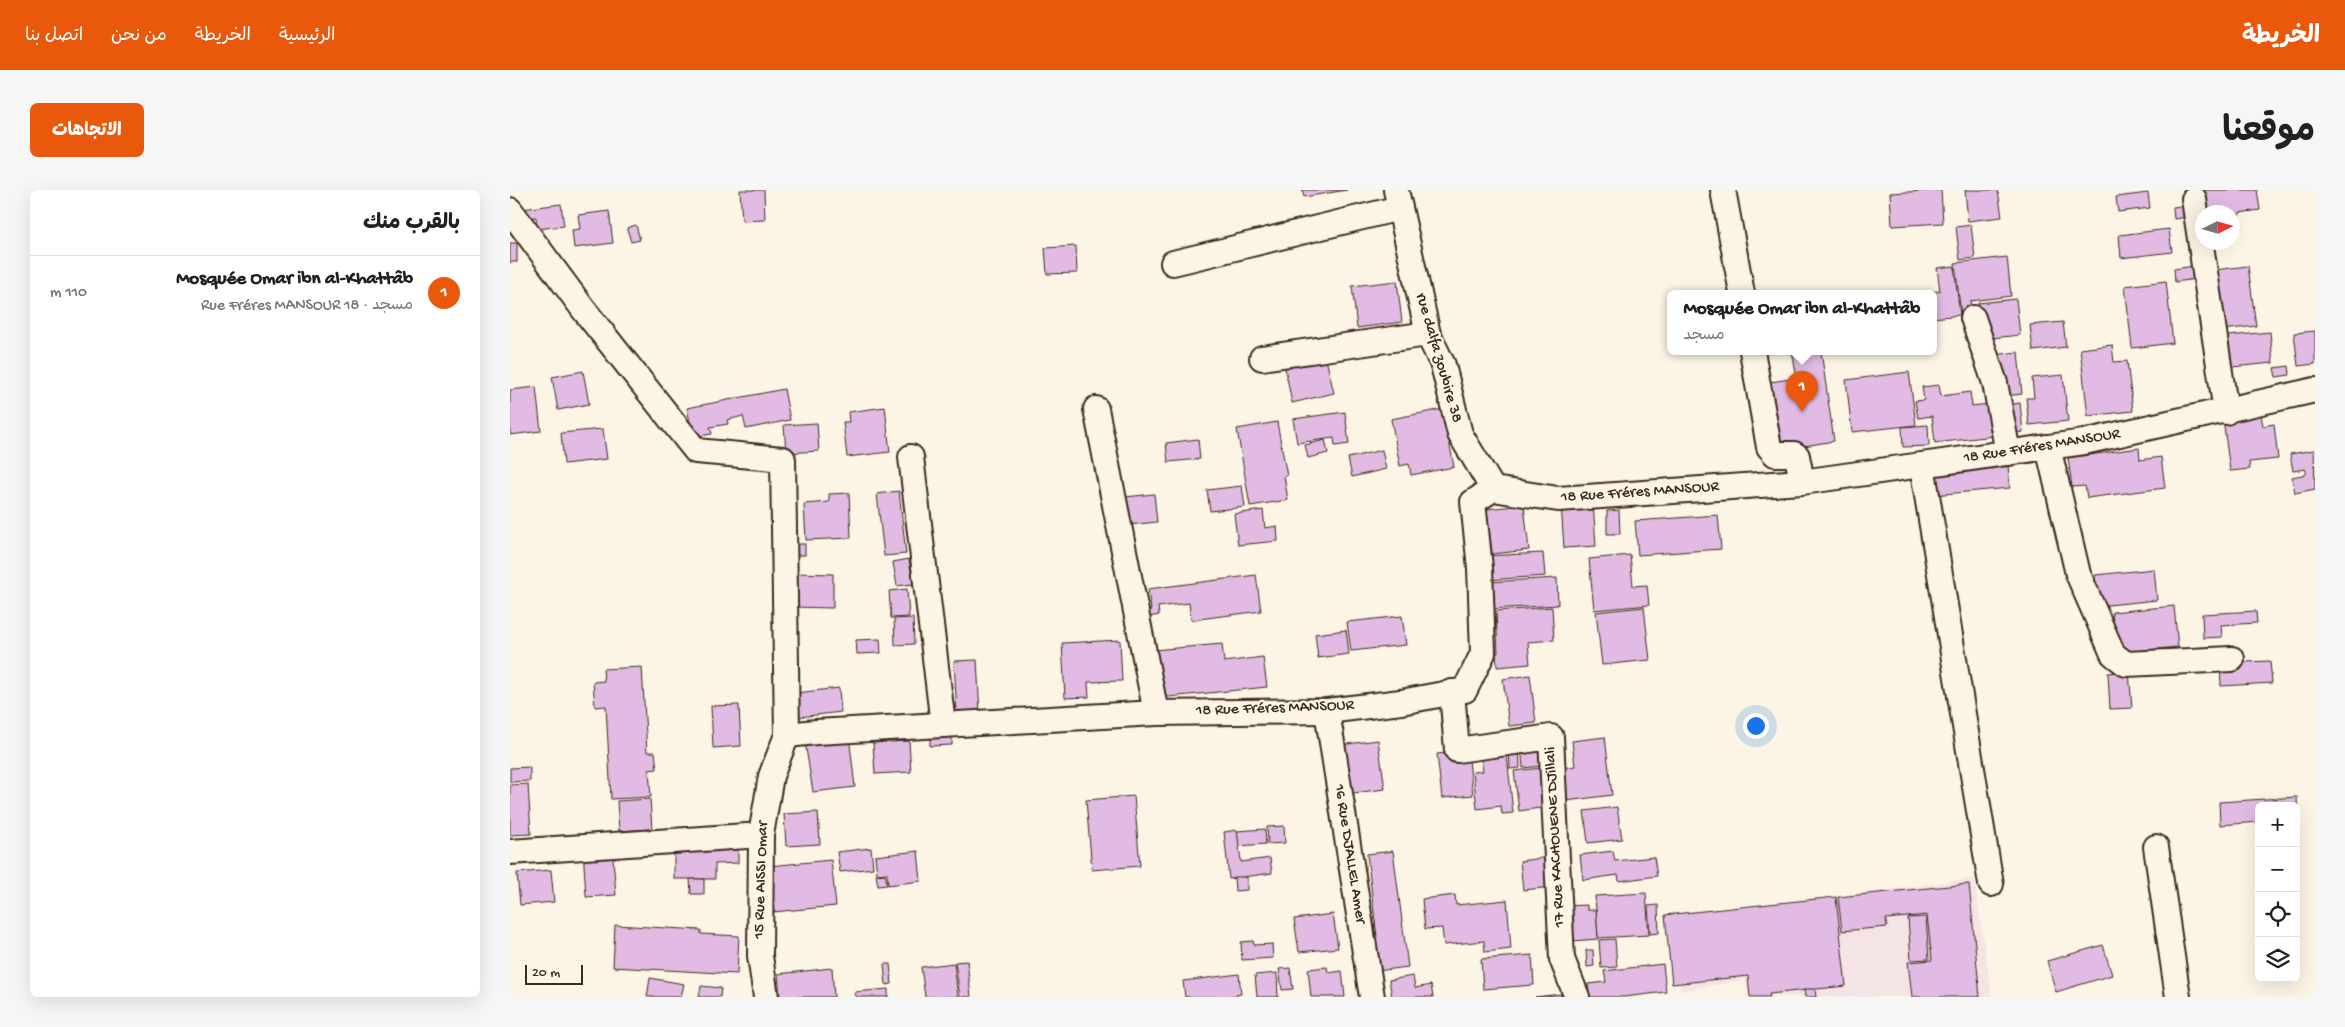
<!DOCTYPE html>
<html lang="ar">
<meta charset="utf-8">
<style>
:root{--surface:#fff;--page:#f6f6f6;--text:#202124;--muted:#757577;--line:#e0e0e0;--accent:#ea580c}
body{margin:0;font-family:"Gochi Hand","Playpen Sans Arabic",sans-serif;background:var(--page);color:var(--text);direction:rtl}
.controls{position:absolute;right:15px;bottom:15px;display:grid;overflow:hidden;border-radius:8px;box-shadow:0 5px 20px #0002}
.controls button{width:45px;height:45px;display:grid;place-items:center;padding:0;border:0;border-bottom:1px solid var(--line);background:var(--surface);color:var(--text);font:25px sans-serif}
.compass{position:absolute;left:1685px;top:15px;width:45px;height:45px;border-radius:50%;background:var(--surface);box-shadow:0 5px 20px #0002;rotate:85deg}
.scale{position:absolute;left:15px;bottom:12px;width:58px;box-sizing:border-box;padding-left:5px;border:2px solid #3b2a1e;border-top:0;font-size:14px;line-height:18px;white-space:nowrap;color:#3b2a1e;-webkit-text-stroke:4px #fcf5e5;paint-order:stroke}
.you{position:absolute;left:1245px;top:535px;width:18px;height:18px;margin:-12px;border:4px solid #fff;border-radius:50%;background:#1a73e8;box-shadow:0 0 0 8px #1a73e833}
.badge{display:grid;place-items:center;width:32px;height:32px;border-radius:50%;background:var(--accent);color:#fff;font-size:16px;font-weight:700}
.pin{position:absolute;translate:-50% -41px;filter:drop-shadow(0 1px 2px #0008)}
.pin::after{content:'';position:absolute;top:26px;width:18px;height:15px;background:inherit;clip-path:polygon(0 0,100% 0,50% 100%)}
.popup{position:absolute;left:1157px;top:100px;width:270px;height:65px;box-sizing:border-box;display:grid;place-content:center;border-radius:8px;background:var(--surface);filter:drop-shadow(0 1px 4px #0005);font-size:16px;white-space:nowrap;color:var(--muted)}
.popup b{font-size:19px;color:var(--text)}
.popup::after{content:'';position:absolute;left:50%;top:100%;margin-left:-10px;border:10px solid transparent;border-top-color:var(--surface)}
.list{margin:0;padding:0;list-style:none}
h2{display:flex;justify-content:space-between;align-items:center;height:65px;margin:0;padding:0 20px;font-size:21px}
h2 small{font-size:16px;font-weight:400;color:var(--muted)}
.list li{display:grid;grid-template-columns:32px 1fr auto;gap:15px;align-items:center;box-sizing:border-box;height:75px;padding:0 20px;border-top:1px solid var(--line)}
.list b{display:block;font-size:19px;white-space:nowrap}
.list p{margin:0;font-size:16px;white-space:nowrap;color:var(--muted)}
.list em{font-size:16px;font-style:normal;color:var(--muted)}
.icon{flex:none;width:28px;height:28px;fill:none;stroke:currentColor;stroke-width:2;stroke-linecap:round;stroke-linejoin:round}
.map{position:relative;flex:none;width:1805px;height:807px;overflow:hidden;direction:ltr;border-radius:8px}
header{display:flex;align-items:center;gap:30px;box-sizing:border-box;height:70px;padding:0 25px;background:var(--accent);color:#fff}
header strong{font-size:24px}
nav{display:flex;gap:28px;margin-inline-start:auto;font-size:18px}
.intro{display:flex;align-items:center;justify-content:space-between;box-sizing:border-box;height:120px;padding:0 30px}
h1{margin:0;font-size:35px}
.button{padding:12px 22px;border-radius:8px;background:var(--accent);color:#fff;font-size:18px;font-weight:700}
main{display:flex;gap:30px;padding:0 30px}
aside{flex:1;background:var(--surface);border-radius:8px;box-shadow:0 5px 20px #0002}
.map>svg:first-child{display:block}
.built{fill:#f4e4e5}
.building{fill:#e1bbe4;stroke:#3b2a1e}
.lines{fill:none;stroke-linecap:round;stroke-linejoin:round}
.minor-casing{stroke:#3b2a1e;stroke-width:28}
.minor{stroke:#fcf5e5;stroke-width:24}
.labels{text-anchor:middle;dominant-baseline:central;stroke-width:4.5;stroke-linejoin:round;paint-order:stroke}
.street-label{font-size:16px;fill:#3b2a1e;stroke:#fcf5e5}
</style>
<header>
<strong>الخريطة</strong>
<nav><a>الرئيسية</a><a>الخريطة</a><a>من نحن</a><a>اتصل بنا</a></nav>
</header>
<div class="intro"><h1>موقعنا</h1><a class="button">الاتجاهات</a></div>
<main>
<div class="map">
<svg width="1805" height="807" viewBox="0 0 1805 807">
<rect width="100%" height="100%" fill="#fcf5e5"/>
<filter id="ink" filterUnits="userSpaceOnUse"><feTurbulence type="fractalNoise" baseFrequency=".02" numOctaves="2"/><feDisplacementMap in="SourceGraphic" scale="10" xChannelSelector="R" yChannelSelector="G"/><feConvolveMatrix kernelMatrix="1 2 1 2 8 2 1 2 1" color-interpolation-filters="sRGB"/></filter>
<g filter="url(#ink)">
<polygon class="built" points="1464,688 1482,807 1239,807 1235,790 1170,801 1168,729"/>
<g class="building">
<polygon points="230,0 254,0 255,30 232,31"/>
<polygon points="792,0 837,0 794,7"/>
<polygon points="1431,0 1433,33 1382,36 1380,3"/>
<polygon points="1455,0 1488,0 1492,27 1458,31"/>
<polygon points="1685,0 1747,0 1750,20 1729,23 1731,39 1722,40 1722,22 1692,22"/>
<polygon points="1638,3 1640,18 1608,22 1606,7"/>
<polygon points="51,14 54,36 27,39 26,27 13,29 12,19"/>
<polygon points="1678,15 1679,27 1664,29 1663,17"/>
<polygon points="99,21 103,53 64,58 62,40 70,39 68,25"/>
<polygon points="126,35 130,50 121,52 117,38"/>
<polygon points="1461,35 1465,68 1450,70 1446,37"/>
<polygon points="1659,39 1662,62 1611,68 1609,45"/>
<rect x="0" y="53" width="7" height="19"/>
<polygon points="566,56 567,83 537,84 535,58"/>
<polygon points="1497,67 1501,106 1460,111 1462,124 1451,125 1445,73"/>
<polygon points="1444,76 1450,125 1423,128 1423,103 1418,102 1430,101 1427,78"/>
<polygon points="1684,76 1686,89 1665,92 1664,79"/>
<polygon points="1738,76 1746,136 1704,141 1696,81"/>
<polygon points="887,91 892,132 847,138 842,96"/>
<polygon points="1656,91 1663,153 1622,158 1615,96"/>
<polygon points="1506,109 1510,145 1472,149 1468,113"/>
<polygon points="1553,132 1556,157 1523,161 1520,135"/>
<polygon points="1805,141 1805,174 1788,176 1784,143"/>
<polygon points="1760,142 1763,173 1712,178 1708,147"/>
<polygon points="1602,155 1604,172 1617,171 1623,221 1578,226 1570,159"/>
<polygon points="1282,161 1311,161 1324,251 1270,260 1260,192 1287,188"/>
<polygon points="1508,162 1512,204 1488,207 1484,165"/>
<polygon points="816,169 824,203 782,213 775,178"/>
<polygon points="1779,176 1780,185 1766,187 1764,178"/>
<polygon points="73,181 79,214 48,220 42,187"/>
<polygon points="1399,182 1406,235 1342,242 1336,190"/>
<polygon points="1553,185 1558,231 1519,235 1516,208 1524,208 1522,188"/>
<polygon points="1429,195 1431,206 1460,202 1462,216 1488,213 1492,245 1425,253 1422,226 1408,228 1405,211 1414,210 1412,197"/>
<polygon points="26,197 31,241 0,245 0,200"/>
<polygon points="274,199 280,230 236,239 233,226 217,230 218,234 200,237 202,244 183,247 177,218"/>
<polygon points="1510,213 1513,242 1500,244 1497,215"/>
<polygon points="375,217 380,262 337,267 333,232 339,232 338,222"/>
<polygon points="933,219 944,277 901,285 899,274 890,276 881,229"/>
<polygon points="835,222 839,254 825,256 824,248 787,253 783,229"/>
<polygon points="1751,225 1753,236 1764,234 1768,269 1739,272 1740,279 1720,281 1713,229"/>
<polygon points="767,232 777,286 774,286 778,310 740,316 727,239"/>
<polygon points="307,233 309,261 276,263 274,235"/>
<polygon points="1418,235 1419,256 1393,257 1392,237"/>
<polygon points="93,239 97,269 54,274 51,243"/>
<polygon points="688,249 690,269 658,272 656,253"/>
<polygon points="815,250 818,263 798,268 795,255"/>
<polygon points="1629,258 1630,270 1651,267 1655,298 1577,308 1575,296 1562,297 1558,268"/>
<polygon points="872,260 876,279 842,287 838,268"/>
<polygon points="1804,260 1805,299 1785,303 1782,287 1797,284 1795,279 1783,281 1780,264"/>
<polygon points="1498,275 1500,298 1423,305 1421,283"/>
<polygon points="732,296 735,317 700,321 697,300"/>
<polygon points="389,301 396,364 374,366 367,304"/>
<polygon points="339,303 341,348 296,350 294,314 319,312 319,304"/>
<polygon points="644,304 647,332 618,335 615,307"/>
<polygon points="1083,312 1086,356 1054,358 1051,314"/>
<polygon points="1014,315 1019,360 982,364 977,319"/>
<polygon points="753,320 755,338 767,336 768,351 728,355 724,324"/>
<polygon points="1109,320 1110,344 1097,344 1097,321"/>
<polygon points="1208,325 1211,359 1128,365 1125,331"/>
<rect x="282" y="354" width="13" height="11"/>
<polygon points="1033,363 1035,386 977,390 976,366"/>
<polygon points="1120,365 1123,396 1137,395 1139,415 1084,420 1079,369"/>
<polygon points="399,369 403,394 387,396 383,372"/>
<polygon points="1644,379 1647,410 1588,416 1585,385"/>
<polygon points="283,383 323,384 323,418 282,417"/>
<polygon points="746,385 751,421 681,430 679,413 648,417 649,425 639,427 630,421 641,420 638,399"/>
<polygon points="1047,388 1048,415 981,419 979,392"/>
<polygon points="397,399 399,427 381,428 379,401"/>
<polygon points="1664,416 1668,457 1606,463 1602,422"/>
<polygon points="1042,417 1044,450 1018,452 1020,474 987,477 986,463 988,463 986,421"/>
<polygon points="1134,417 1140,470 1092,475 1086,422"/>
<polygon points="1746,421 1747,433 1711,435 1712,447 1693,448 1692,424"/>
<polygon points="892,426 896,455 841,461 837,432"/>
<polygon points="403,428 404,454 385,455 384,429"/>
<polygon points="836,440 839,464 808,468 805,444"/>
<polygon points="370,449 371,463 347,464 346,450"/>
<polygon points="610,450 612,491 578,492 579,507 555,508 552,453"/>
<polygon points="712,454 714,472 753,467 757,497 649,508 643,460"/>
<polygon points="467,470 470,523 447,525 444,471"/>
<polygon points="1760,471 1762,493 1711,496 1710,473"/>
<polygon points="132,477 137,562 145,562 147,579 139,580 141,607 101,609 96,516 85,517 83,492 94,491 93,479"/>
<polygon points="1619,481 1622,518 1600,519 1598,483"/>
<polygon points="1020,485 1026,533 999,536 993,489"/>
<polygon points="329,498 331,522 289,527 286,503"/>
<polygon points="229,515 231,556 203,558 201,516"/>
<polygon points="339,546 345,597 303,602 295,552"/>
<polygon points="442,546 442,555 420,556 420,547"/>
<polygon points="1095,547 1102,605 1056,611 1052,578 1065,576 1062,551"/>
<polygon points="868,550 875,599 836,604 830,555"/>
<polygon points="399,551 401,582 365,584 363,553"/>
<polygon points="1030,554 1032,576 1013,578 1011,555"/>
<polygon points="1009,557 1010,578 1000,579 999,558"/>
<polygon points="958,561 963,605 932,608 927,564"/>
<polygon points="997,565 1003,623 992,624 991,616 967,619 963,582 973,581 971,568"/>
<polygon points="20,577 20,591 0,592 0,578"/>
<polygon points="1032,578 1037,617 1009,621 1004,581"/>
<polygon points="18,594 21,644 0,645 0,595"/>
<polygon points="624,606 630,676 582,680 576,610"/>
<polygon points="1787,607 1788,630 1786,630 1786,616 1749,616 1749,632 1710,635 1709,612"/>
<polygon points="140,609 142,639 109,641 107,611"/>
<polygon points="1107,617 1112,649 1078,653 1074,621"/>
<polygon points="308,622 310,654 276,656 274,624"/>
<polygon points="774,636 775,653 758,654 757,637"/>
<polygon points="755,639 756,654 728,656 727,641"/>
<polygon points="727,640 731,672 760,668 762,683 719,689 714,642"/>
<polygon points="102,656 106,705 76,707 73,658"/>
<polygon points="361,658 363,678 330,682 327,662"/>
<polygon points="228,659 228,673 205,674 205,689 164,689 164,660"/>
<polygon points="408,661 411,691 378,695 377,683 367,684 365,666"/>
<polygon points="883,661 898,777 867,781 862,748 867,747 857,664"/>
<polygon points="1103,661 1105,671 1144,667 1147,686 1109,691 1108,685 1073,690 1070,665"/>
<polygon points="1039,667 1042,697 1013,700 1010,671"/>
<polygon points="321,670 326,716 263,722 259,676"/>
<polygon points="41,680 44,712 10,715 7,683"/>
<polygon points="375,684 377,695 368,696 366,685"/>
<polygon points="724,687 737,687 737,700 725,701"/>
<polygon points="180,689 194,689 194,704 181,704"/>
<polygon points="1459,694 1470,807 1402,807 1398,772 1422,770 1417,725 1376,729 1377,737 1332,741 1328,707"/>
<polygon points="1136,703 1139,745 1088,748 1085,706"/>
<polygon points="945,705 946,715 997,710 1001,759 975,762 974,751 934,755 932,738 915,739 912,709"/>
<polygon points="1326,707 1336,796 1259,804 1260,807 1240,807 1238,786 1162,794 1155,725"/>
<polygon points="1077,715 1077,720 1086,720 1088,749 1062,751 1052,716"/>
<polygon points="1148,715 1149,743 1140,744 1138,716"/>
<polygon points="823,724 828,758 789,762 784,729"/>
<polygon points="1416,727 1419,769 1401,770 1398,728"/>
<polygon points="105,735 191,740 191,744 229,746 227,784 103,777"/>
<polygon points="1105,749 1107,777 1091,778 1089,750"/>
<polygon points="743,751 744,755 762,754 763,768 732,770 731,752"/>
<polygon points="1593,755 1602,785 1546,802 1537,771"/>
<polygon points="1076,760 1083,760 1084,776 1077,777"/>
<polygon points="1022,765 1024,795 973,799 971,769"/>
<polygon points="457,771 461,807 450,807 445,772"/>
<polygon points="444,773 448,807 415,807 411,777"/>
<polygon points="374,774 380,774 382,794 376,795"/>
<polygon points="1153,774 1156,802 1114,807 1079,807 1078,794 1096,792 1094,781"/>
<polygon points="817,777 818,783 832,781 835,807 801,807 798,779"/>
<polygon points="322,778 324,807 270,807 268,784"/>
<polygon points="780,778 783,799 772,800 769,779"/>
<polygon points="767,783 768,807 747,807 745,785"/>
<polygon points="729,784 731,804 726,805 727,807 675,807 673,791"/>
<polygon points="903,786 905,798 921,795 923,807 882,807 879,790"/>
<polygon points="140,788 174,794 171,807 137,807"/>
<polygon points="191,796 211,798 210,807 189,807"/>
<polygon points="378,799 378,807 346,807 345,802"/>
<polygon points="1294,799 1305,799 1306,807 1295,807"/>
<polygon points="1051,804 1051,807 1025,807"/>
</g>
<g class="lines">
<defs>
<g id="minor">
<polyline points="886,0 918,144 933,175 950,244 983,299"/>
<polyline points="1213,0 1232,103"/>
<polyline points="1684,9 1716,222"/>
<polyline points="0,20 74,120 186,261 273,269 277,545 261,586 251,645 250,766 256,807"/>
<polyline points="663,73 890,18"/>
<polyline points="1463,128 1485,193 1498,263"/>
<polyline points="1242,161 1259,257 1265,264 1284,264 1287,266 1292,292"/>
<polyline points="752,168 918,144"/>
<polyline points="586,219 646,523"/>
<polyline points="1538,257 1568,384 1603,464 1616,474 1722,469"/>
<polyline points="401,267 433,535"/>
<polyline points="1412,275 1481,694"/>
<polyline points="942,502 947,560 1041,547 1052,769 1067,807"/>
<polyline points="817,521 862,807"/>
<polyline points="277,545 306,542 646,523 817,521 891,512 955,500 973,463 970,378 963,312 983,299 1048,309 1292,292 1574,252 1805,200"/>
<polyline points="1646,657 1668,807"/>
<polyline points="0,662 251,645"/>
</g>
</defs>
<use href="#minor" class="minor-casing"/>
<use href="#minor" class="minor"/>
</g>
</g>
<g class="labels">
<g class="street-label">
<text transform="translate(928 168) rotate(74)">rue dalfa zoubire 38</text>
<text transform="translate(1532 257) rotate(-9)">18 Rue Fréres MANSOUR</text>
<text transform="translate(1130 303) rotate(-4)">18 Rue Fréres MANSOUR</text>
<text transform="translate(765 519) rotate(-2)">18 Rue Fréres MANSOUR</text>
<text transform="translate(1046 647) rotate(-93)">17 Rue KACHOUENE DJillali</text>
<text transform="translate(839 664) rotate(81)">16 Rue DJALLEL Amer</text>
<text transform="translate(252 690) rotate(-88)">15 Rue AISSI Omar</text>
</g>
</g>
</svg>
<div class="controls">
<button>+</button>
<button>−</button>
<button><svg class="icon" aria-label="locate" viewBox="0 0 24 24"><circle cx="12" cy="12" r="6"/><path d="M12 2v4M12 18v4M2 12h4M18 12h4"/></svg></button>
<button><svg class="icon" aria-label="layers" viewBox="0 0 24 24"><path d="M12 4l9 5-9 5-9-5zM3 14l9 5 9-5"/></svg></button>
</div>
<svg class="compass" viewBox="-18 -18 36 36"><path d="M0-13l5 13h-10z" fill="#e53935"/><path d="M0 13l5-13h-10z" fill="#757577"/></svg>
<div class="scale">20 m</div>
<div class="you"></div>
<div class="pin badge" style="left:1292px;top:222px">1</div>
<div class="popup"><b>Mosquée Omar ibn al-Khattâb</b>مسجد</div>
</div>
<aside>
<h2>بالقرب منك<small></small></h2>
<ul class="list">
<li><span class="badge">1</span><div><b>Mosquée Omar ibn al-Khattâb</b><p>مسجد · 18 Rue Fréres MANSOUR</p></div><em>110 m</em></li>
</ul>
</aside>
</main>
